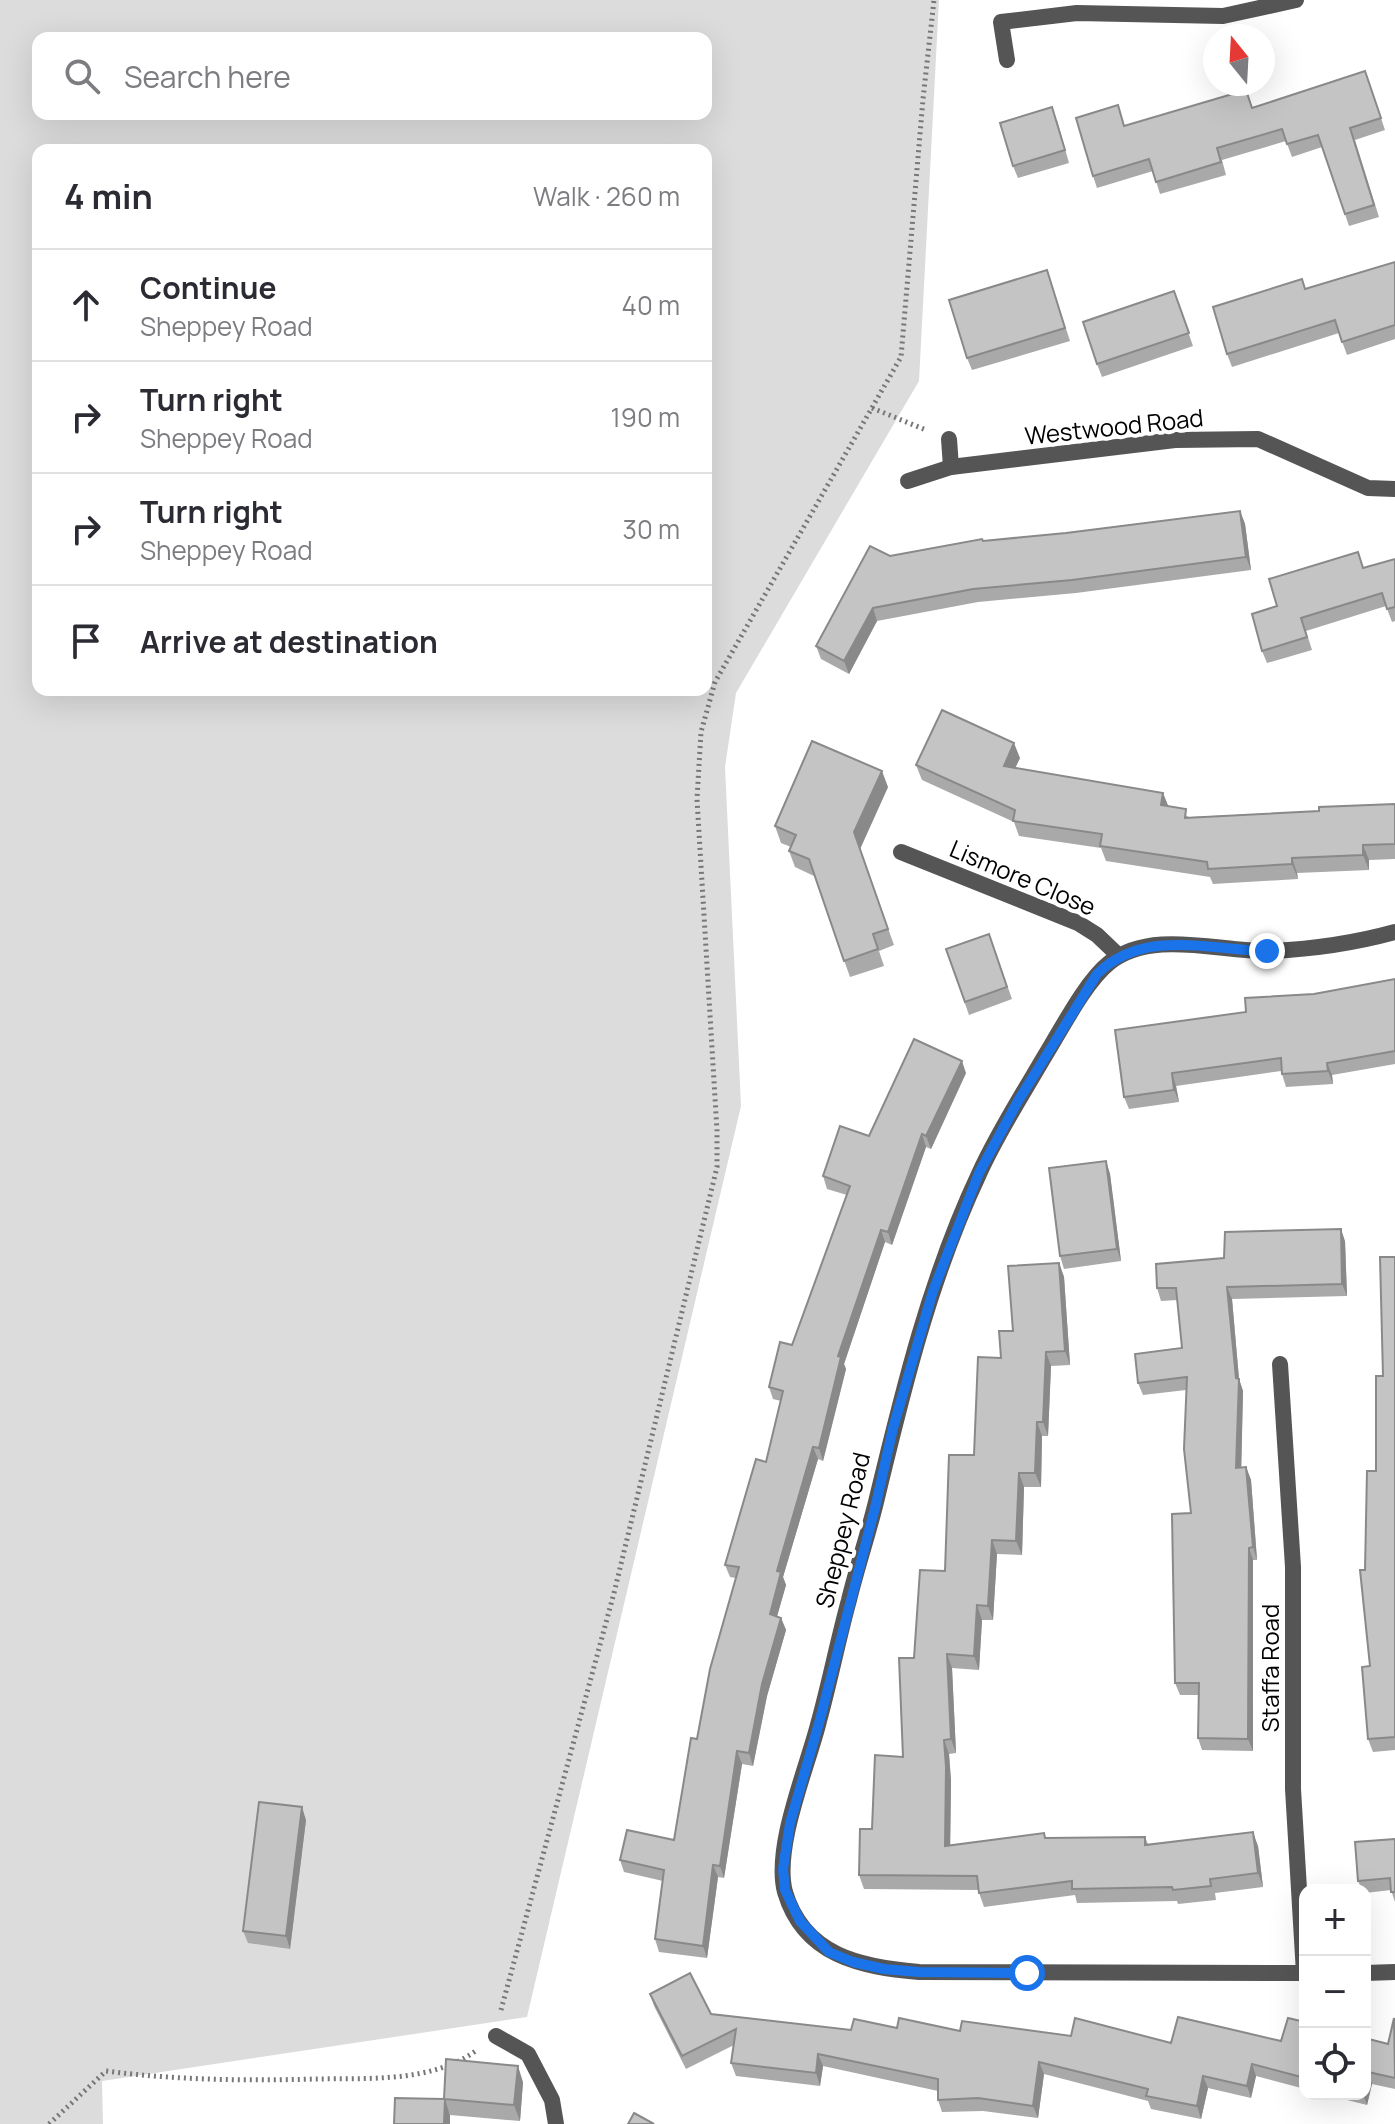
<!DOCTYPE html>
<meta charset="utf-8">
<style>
:root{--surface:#fff;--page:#f2f2f3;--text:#2b2b33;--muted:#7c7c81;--line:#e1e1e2}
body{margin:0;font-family:Manrope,sans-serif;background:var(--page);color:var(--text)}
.controls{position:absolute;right:24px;bottom:24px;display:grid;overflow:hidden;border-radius:16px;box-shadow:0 8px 32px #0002}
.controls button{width:72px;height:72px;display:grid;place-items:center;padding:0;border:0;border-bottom:2px solid var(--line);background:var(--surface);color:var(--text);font:40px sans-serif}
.compass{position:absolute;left:1203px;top:24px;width:72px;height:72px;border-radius:50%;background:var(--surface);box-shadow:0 8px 32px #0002;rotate:342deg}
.stop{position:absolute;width:24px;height:24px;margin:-18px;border:6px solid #1a73e8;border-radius:50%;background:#fff}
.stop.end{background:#1a73e8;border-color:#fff;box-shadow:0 2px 8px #0008}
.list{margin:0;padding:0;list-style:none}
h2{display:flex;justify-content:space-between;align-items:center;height:104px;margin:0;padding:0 32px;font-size:34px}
h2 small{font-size:26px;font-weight:400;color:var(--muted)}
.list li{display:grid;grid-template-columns:52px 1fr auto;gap:24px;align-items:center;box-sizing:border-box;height:112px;padding:0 32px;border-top:2px solid var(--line)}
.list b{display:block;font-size:30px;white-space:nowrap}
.list p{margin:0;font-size:26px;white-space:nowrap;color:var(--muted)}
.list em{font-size:26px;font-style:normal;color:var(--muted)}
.icon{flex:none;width:44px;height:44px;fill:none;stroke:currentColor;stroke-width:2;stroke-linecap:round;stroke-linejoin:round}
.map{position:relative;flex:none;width:1395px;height:2124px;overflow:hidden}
.search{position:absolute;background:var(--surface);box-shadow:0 8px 32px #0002;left:32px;top:32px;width:680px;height:88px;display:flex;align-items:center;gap:20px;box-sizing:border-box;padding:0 28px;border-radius:16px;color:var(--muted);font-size:30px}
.panel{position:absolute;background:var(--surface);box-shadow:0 8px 32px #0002;left:32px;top:144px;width:680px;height:552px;border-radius:16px}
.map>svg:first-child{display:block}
.green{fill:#dcdcdc;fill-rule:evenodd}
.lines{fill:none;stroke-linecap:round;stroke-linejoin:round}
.path{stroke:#777;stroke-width:5;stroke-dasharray:2 4;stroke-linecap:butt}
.service{stroke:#555;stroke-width:16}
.minor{stroke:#555;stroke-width:16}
.wall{fill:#a9a9a9}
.shaded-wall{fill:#898989}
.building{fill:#c4c4c4;stroke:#898989;stroke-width:2}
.route{stroke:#1a73e8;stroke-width:10}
.labels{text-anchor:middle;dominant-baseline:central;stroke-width:8;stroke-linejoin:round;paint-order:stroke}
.street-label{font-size:24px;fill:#000;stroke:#fff}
</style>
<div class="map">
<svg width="1395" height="2124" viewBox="0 0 1395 2124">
<rect width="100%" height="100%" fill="#fff"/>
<path class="green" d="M0,0H939L919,381L736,693L725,767L741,1106L527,2017L102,2081L103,2124H0ZM38,38H706V114H38ZM38,150H706V690H38Z"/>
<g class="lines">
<g class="path">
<polyline points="872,408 926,430"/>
<polyline points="501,2010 614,1593 717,1167 717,1131 697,799 701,732 715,682 901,357 923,99 934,0"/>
<path d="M49,2124L106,2071C176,2080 245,2081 315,2079C368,2078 432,2083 477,2050"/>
</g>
<polyline class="service" points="496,2036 528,2054 552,2100 556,2124"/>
<g class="minor">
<polyline points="1007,60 1001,22 1077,13 1223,16 1296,0"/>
<polyline points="949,439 951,467 1175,440 1258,439 1368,488 1395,489"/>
<polyline points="908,481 951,467"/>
<polyline points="901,852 1078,923 1097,935 1119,956"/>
<polyline points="1280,1364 1293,1567 1293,1789 1304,1973"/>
<path d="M1305,1973L919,1972C861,1967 804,1956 785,1892C773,1847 808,1766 819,1721C830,1681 838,1640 849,1600C857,1567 868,1535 876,1502C903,1390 930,1278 979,1174C997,1134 1021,1097 1043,1059C1060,1032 1085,982 1109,963C1152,928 1222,953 1272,951C1314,949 1355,943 1395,932"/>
<polyline points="1365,1973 1395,1972"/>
</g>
</g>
<g class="wall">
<polygon points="1365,71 1385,130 1355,140 1379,217 1349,226 1322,147 1292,157 1286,141 1222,160 1226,175 1160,194 1153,171 1097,188 1093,176 1125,126 1252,108"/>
<polygon points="1057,120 1069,163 1018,178 1013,166"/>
<polygon points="1395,262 1395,339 1347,355 1339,333 1232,367 1227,354 1306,289"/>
<polygon points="1047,270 1070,341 972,370 967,358"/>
<polygon points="1174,291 1193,346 1102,377 1097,364"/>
<polygon points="1240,511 1245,524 1251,570 1076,593 978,602 877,621 849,674 821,659 816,646 890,556 983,541 1066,533"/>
<polygon points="1395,559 1395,621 1392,622 1386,606 1306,631 1312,650 1267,663 1262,651 1277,606 1364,568"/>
<polygon points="1020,758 1015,768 1163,793 1168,806 1189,817 1319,811 1395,804 1395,859 1369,860 1369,870 1297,873 1298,879 1213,884 1210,877 1106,861 1101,848 1019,836 1014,822 922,780 916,765"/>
<polygon points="888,787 860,849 894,945 879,951 884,966 850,977 814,876 795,867 789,851 791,847 781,843 775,826"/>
<polygon points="989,934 1012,999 969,1015 946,949"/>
<polygon points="1395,979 1395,1064 1332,1075 1333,1084 1286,1087 1281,1071 1176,1086 1179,1102 1129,1109 1124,1097 1246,1012 1314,994"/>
<polygon points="966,1073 931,1149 926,1147 892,1245 885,1242 844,1364 846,1369 823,1461 818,1459 783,1577 786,1585 777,1616 781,1618 786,1630 767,1696 753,1766 742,1764 724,1878 718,1877 707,1958 659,1952 655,1939 663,1881 624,1872 620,1860 674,1840 697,1739 736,1578 730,1577 725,1565 766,1462 781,1401 773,1399 769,1387 792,1345 847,1195 827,1189 823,1176 869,1136"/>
<polygon points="1106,1161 1110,1174 1121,1261 1064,1269 1060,1256"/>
<polygon points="1345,1241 1347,1296 1232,1299 1239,1379 1243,1391 1241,1468 1246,1467 1251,1480 1257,1560 1253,1560 1253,1751 1202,1750 1198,1738 1199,1695 1180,1695 1175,1683 1191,1513 1186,1390 1143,1395 1138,1383 1182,1348 1177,1300 1161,1301 1157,1288 1224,1258"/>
<polygon points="1395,1257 1395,1750 1373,1752 1368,1739 1370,1666 1365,1570 1376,1471 1383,1376"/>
<polygon points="1059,1263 1064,1277 1070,1365 1051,1366 1048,1436 1042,1436 1041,1487 1024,1487 1022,1555 997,1554 993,1620 982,1620 979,1670 952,1668 956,1753 949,1754 951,1781 950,1846 1044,1833 1046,1838 1145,1837 1148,1844 1258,1846 1263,1887 1215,1893 1216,1900 1178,1904 1177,1901 1077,1903 1075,1895 984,1907 978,1890 864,1889 859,1875 872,1829 903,1757 914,1658 945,1571 974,1455 1001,1358 1013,1331"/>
<polygon points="306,1820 290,1949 248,1943 243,1931"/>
<polygon points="1395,1839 1395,1902 1391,1890 1365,1893 1365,1890 1362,1890 1358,1881"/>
<polygon points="650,1994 711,2014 851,2030 897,2028 1071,2036 1171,2043 1281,2041 1305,2022 1305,2089 1256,2076 1251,2098 1208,2088 1201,2119 1151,2109 1148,2101 1044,2074 1038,2118 983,2111 942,2112 938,2100 938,2091 823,2066 820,2086 736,2076 731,2063 734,2045 686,2069 654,2006"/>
<polygon points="1395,2018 1395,2089 1372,2084 1367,2105 1323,2094 1365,2094 1365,2038 1388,2044"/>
<polygon points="523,2082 520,2121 450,2115 444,2099"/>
</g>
<g class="shaded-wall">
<polygon points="1240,511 1245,524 1251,570 1246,557"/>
<polygon points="873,608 877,621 849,674 844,661"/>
<polygon points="1014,743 1020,758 1009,781 1004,766"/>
<polygon points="882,771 888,787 860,849 894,945 854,832"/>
<polygon points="1163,793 1169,808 1161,805"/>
<polygon points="1363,845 1369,860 1369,870 1363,855"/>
<polygon points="1292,858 1297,873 1298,879 1292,864"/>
<polygon points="962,1061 966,1073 931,1149 926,1136"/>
<polygon points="1327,1063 1332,1075 1333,1084 1328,1071"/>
<polygon points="1172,1073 1176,1086 1179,1102 1174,1090"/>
<polygon points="922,1134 926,1147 892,1245 888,1232"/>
<polygon points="1106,1161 1110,1174 1121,1261 1117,1249"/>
<polygon points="1341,1229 1345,1241 1347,1296 1342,1284"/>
<polygon points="881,1230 885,1242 844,1364 846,1369 823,1461 819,1448 838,1356"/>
<polygon points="1059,1263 1064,1277 1070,1365 1065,1351"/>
<polygon points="1227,1287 1232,1299 1239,1379 1243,1391 1241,1480 1236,1468 1236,1378"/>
<polygon points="1046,1352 1051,1366 1048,1436 1043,1422"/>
<polygon points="1037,1422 1042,1436 1041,1487 1035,1473"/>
<polygon points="813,1447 818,1459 783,1577 786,1585 774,1627 770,1614 777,1571"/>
<polygon points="1246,1467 1251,1480 1257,1560 1253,1547"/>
<polygon points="1019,1473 1024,1487 1022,1555 1016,1541"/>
<polygon points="992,1540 997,1554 993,1620 988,1606"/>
<polygon points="1249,1548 1253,1560 1253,1751 1248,1739"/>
<polygon points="977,1605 982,1620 979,1670 974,1656"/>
<polygon points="781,1618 786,1630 767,1696 753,1766 749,1753 762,1684"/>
<polygon points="947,1654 952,1668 956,1753 951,1739"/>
<polygon points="944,1740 949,1754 951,1781 950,1861 945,1846"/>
<polygon points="737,1751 742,1764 724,1878 720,1866"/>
<polygon points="302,1807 306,1820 290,1949 286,1936"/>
<polygon points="1253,1832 1258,1846 1263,1887 1258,1873"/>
<polygon points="713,1865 718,1877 707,1958 703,1946"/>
<polygon points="818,2054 823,2066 820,2086 816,2073"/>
<polygon points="1039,2062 1044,2074 1038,2118 1033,2106"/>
<polygon points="1252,2064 1256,2076 1251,2098 1247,2086"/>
<polygon points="518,2066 523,2082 520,2121 514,2105"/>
<polygon points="1368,2072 1372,2084 1367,2105 1363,2094 1365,2094 1365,2082"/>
<polygon points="1203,2076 1208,2088 1201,2119 1197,2106"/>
<polygon points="445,2099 450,2115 450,2124 444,2124"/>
</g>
<g class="building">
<polygon points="1365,71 1381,118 1350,128 1374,205 1345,214 1318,135 1287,144 1282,129 1217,148 1221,162 1156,182 1149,159 1093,176 1076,118 1118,105 1124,126 1246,90 1252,108"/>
<polygon points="1052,107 1065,150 1013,166 1000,123"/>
<polygon points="1395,262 1395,325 1342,342 1335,320 1227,354 1213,307 1302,279 1305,289"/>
<polygon points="1047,270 1065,328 967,358 949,300"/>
<polygon points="1174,291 1189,333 1097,364 1083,322"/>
<polygon points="1240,511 1246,557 1072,580 973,589 873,608 844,661 816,646 870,546 890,556 982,539 983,541 1066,533"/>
<polygon points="1358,552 1363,568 1395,559 1395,607 1387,609 1382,593 1301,618 1307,637 1262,651 1252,614 1277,606 1269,579"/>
<polygon points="942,710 1014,743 1004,766 1163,793 1161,805 1186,809 1185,818 1319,811 1319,807 1395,804 1395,844 1363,845 1363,855 1292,858 1292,864 1208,869 1207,862 1100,846 1102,834 1013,821 1015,810 916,765"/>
<polygon points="812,741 882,771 854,832 888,929 873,934 878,949 844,961 809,859 789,851 796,835 775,826"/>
<polygon points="989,934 1007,987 965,1002 946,949"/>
<polygon points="1395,979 1395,1051 1327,1063 1328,1071 1282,1074 1281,1058 1172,1073 1174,1090 1124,1097 1115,1030 1246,1012 1245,998 1314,994"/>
<polygon points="914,1039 962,1061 926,1136 922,1134 888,1232 881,1230 838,1356 841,1357 819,1448 813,1447 777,1571 781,1572 770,1614 781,1618 762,1684 749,1753 737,1751 720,1866 713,1865 703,1946 655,1939 664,1870 620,1860 627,1830 674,1840 691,1738 697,1739 710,1669 739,1567 725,1565 756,1459 766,1462 783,1391 769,1387 780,1342 792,1345 850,1186 823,1176 840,1126 869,1136"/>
<polygon points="1106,1161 1117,1249 1060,1256 1049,1168"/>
<polygon points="1341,1229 1342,1284 1227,1287 1236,1378 1239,1379 1236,1468 1246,1467 1253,1547 1249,1548 1248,1739 1198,1738 1199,1683 1175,1683 1172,1514 1191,1513 1184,1449 1187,1377 1138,1383 1135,1354 1182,1348 1176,1288 1157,1288 1156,1264 1224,1258 1225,1232"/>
<polygon points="1380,1257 1395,1257 1395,1737 1368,1739 1362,1667 1370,1666 1360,1570 1365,1570 1367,1471 1376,1471 1376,1376 1383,1376"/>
<polygon points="1059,1263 1065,1351 1046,1352 1043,1422 1037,1422 1035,1473 1019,1473 1016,1541 992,1540 988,1606 977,1605 974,1656 947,1654 951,1739 944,1740 946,1767 945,1846 1044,1833 1045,1838 1145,1837 1145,1845 1253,1832 1258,1873 1210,1879 1211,1886 1173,1890 1172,1887 1072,1889 1072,1881 979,1893 977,1876 859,1875 860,1829 872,1829 875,1755 903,1757 899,1658 914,1658 920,1570 945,1571 949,1455 974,1455 978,1357 1001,1358 999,1331 1013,1331 1008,1266"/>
<polygon points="259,1802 302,1807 286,1936 243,1931"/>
<polygon points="1395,1839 1395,1892 1391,1892 1390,1878 1358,1881 1355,1842"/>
<polygon points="690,1973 711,2014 851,2030 854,2019 897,2028 899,2018 960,2031 962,2021 1071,2036 1075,2018 1171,2043 1178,2017 1281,2041 1288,2018 1305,2022 1305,2078 1252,2064 1247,2086 1203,2076 1197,2106 1146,2096 1148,2089 1039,2062 1033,2106 978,2098 938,2100 938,2079 818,2054 816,2073 731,2063 736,2029 682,2056 650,1994"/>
<polygon points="1394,2018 1395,2078 1368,2072 1365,2082 1365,2038 1388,2044"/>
<polygon points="446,2059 518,2066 514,2105 445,2099 444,2124 394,2124 395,2098 444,2099"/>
<polygon points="634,2113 654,2124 628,2124"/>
</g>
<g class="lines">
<path class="route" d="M1027,1973L919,1972L884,1969L853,1962L829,1952L800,1921L785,1890L783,1869L790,1823L819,1723L876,1504L893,1428L933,1291L979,1173L1018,1101L1097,974C1144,928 1209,950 1267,951"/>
</g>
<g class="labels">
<g class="street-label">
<text transform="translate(1114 426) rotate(-6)">Westwood Road</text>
<text transform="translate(1023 877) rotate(23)">Lismore Close</text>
<text transform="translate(842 1530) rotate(-76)">Sheppey Road</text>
<text transform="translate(1269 1668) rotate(-90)">Staffa Road</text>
</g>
</g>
</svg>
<div class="controls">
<button>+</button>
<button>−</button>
<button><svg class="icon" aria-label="locate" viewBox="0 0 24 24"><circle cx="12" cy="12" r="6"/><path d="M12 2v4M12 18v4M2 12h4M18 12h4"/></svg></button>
</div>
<svg class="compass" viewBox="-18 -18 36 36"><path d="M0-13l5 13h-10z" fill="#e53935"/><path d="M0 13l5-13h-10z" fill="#7c7c81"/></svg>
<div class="stop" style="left:1027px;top:1973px"></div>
<div class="stop end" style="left:1267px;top:951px"></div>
<div class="search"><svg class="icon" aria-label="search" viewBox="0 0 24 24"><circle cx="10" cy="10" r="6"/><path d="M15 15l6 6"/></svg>Search here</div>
<section class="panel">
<h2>4 min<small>Walk · 260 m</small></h2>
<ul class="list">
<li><svg class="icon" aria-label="ahead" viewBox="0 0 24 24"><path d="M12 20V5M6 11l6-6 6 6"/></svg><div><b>Continue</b><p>Sheppey Road</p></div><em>40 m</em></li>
<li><svg class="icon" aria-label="right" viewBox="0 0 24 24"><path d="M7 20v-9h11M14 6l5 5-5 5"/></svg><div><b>Turn right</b><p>Sheppey Road</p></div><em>190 m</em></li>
<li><svg class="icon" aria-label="right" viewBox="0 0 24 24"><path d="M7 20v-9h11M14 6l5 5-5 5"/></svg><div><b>Turn right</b><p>Sheppey Road</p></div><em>30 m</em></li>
<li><svg class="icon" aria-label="arrive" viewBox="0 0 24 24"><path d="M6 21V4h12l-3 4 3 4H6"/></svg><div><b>Arrive at destination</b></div></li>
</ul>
</section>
</div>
